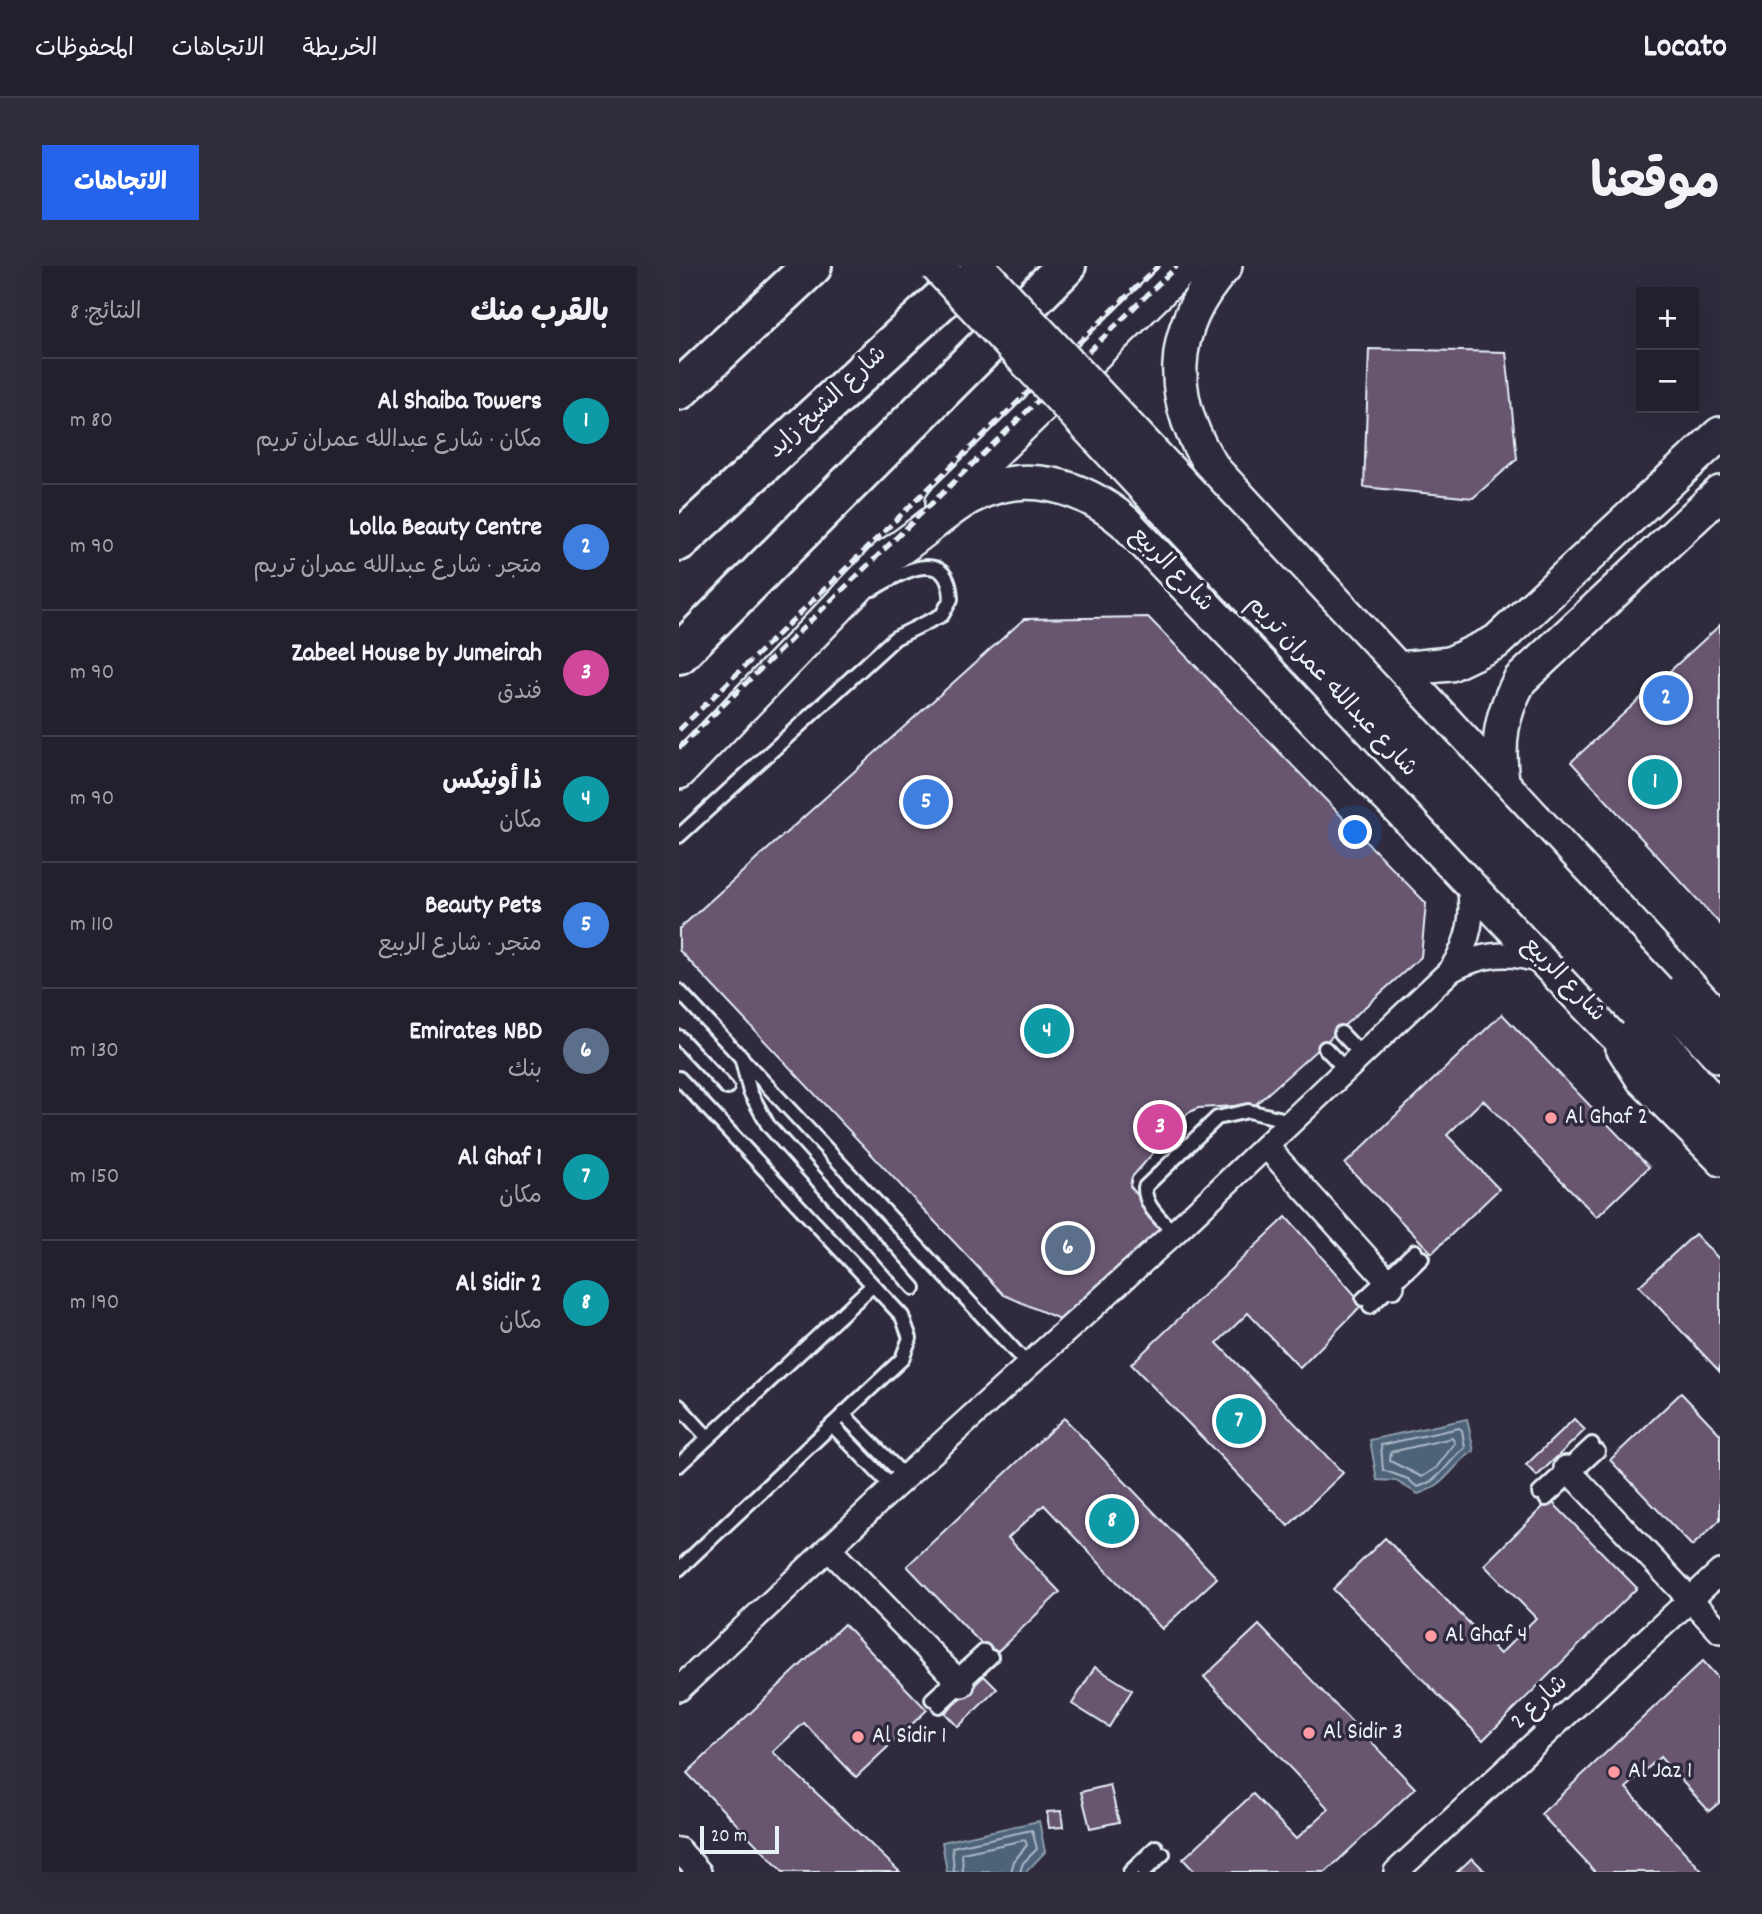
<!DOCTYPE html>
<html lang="ar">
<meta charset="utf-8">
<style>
:root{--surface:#23202e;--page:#2f2d3a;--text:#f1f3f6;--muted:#a3a3aa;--line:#403e4a;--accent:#2563eb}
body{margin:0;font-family:Dekko,"Playpen Sans Arabic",sans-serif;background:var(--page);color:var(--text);direction:rtl}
.controls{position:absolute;right:21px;top:21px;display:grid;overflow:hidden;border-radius:0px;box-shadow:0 7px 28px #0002}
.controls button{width:63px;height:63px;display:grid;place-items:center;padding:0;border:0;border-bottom:2px solid var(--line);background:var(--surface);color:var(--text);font:35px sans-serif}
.scale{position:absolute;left:21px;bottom:18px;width:79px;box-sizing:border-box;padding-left:7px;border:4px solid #e8f1f8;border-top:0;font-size:19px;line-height:24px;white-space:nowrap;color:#e8f1f8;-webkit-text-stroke:5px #2f2a3d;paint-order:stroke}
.you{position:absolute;left:677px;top:567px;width:24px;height:24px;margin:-18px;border:5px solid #fff;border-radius:50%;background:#1a73e8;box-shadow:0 0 0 10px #1a73e833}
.badge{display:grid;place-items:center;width:46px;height:46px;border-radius:50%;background:var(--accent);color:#fff;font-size:23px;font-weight:700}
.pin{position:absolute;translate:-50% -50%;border:4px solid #fff;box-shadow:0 2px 7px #0006}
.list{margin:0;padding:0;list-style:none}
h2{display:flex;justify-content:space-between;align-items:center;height:91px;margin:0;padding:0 28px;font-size:30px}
h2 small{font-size:23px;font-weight:400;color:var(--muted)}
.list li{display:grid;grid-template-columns:46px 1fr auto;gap:21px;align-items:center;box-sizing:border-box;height:126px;padding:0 28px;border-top:2px solid var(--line)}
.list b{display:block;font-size:26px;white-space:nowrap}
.list p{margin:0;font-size:23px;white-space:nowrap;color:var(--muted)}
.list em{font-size:23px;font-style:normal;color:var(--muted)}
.map{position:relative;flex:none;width:1041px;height:1606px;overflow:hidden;direction:ltr;border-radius:0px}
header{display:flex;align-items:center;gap:42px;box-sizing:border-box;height:98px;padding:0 35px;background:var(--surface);border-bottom:2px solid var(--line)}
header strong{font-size:33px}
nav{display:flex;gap:38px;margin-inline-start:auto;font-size:24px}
.intro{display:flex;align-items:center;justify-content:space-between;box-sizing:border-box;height:168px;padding:0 42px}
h1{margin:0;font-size:49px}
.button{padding:18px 32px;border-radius:0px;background:var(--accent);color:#fff;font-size:24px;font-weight:700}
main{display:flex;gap:42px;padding:0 42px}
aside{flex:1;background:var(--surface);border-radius:0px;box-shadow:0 7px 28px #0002}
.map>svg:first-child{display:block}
.water{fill:#4d6378;stroke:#8b9cab;stroke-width:2}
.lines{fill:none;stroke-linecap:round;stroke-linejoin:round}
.shore{stroke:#aab8c5;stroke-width:2}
.building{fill:#67556f;stroke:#e8f1f8;stroke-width:2}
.lane-casing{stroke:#e8f1f8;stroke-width:18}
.street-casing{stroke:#e8f1f8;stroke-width:28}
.secondary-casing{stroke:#e8f1f8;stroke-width:38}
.highway-casing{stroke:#e8f1f8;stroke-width:44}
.lane{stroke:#2f2a3d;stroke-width:12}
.street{stroke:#2f2a3d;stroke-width:23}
.secondary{stroke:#2f2a3d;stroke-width:33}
.highway{stroke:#2f2a3d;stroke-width:38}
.rail{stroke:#e8f1f8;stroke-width:5;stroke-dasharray:10 5;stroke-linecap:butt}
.secondary-bridge-casing{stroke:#e8f1f8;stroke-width:38;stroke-linecap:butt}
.secondary-bridge{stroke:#2f2a3d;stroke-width:33}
.poi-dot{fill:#ff9aa2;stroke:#2f2a3d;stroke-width:2.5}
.labels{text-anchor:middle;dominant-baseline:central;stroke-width:7;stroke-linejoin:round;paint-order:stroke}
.street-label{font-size:24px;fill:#e8f1f8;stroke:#2f2a3d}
.poi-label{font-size:24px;fill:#e8f1f8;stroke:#2f2a3d;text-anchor:start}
</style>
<header>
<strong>Locato</strong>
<nav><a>الخريطة</a><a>الاتجاهات</a><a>المحفوظات</a></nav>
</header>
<div class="intro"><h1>موقعنا</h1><a class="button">الاتجاهات</a></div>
<main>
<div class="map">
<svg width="1041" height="1606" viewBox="0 0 1041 1606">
<rect width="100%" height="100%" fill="#2f2a3d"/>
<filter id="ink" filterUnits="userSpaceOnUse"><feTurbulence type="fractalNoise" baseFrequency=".0143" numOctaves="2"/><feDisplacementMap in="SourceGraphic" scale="14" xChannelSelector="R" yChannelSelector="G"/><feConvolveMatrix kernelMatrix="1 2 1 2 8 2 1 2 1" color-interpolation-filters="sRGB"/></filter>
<g filter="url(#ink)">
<g class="water">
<path d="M788,1153L795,1185C772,1199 769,1219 739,1228L717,1215L698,1214L691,1174Z"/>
<polygon points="360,1555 366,1586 347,1606 268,1606 263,1576"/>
</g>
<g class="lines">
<g class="shore">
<path d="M780,1162L783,1164L786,1182C768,1195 763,1215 738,1221L729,1213L704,1204L702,1179Z"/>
<polygon points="773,1172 776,1177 757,1202 743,1211 711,1195 712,1186"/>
<polyline points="275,1606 273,1581 353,1564 358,1583 344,1597 341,1606"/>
<polyline points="284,1606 283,1587 346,1574 348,1579 335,1595 332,1606"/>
</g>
</g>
<g class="building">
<polygon points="690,83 827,86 838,193 794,232 685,221"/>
<polygon points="469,351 747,637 742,691 576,839 519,842 509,847 453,911 451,920 488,965 392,1058 325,1029 0,684 0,663 345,353"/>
<polygon points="1041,359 1041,658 892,496"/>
<polygon points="823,748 970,901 918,951 804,834 768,869 820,923 753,987 666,898"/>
<polygon points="607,951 684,1038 621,1102 569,1047 538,1077 664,1207 609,1260 452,1098"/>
<polygon points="1016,968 1041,994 1041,1106 960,1020"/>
<polygon points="1002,1127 1041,1168 1041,1254 1013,1280 931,1194"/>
<polygon points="385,1152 538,1312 483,1363 365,1239 329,1272 381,1326 314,1390 228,1300"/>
<polygon points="895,1153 906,1164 858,1210 847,1199"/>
<polygon points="871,1234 958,1322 804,1474 654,1323 706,1272 821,1388 857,1352 805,1299"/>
<polygon points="165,1358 248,1444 177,1511 125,1457 94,1486 221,1606 104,1606 8,1507"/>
<polygon points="580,1359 736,1522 647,1606 516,1606 504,1593 574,1528 617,1573 650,1543 525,1411"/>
<polygon points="1024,1395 1041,1414 1041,1536 1030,1545 981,1491 947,1522 1024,1606 916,1606 862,1548"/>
<polygon points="416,1401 453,1424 430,1461 393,1438"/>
<polygon points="305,1410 318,1423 279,1461 266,1447"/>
<polygon points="431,1519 440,1556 411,1562 402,1526"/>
<polygon points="382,1545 384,1561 370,1562 368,1546"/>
<polygon points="793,1592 807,1606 778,1606"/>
</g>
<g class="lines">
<defs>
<g id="lane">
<path d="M0,570L216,372L263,349L272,333C270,278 220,307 194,323"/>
<polyline points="0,725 349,1099"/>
<polyline points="662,767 682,788"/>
<polyline points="0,771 48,822"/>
<polyline points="646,782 666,803"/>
<polyline points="62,790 71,826 89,859 235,1022"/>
<polyline points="0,812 223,1050 231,1072 223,1093 0,1303"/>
<path d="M495,967C482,953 465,940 466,921L538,852L569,845L612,855"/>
<polyline points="684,1033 736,985"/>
<polyline points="691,1041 743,992"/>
<polyline points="0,1140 29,1172"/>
<polyline points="164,1148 226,1211"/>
<polyline points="153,1159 214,1222"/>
<polyline points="0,1199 193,1020"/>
<polyline points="860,1227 913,1178"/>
<polyline points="867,1233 919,1185"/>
<polyline points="253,1433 305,1385"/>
<polyline points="260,1440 312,1391"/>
<polyline points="451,1606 477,1581"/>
<polyline points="465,1606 484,1588"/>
</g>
<g id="street">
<path d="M772,704C803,687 833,684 866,697"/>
<polyline points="939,783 960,816 1041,898"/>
<polyline points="587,880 713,1020"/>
<polyline points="887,1202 1041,1365"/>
<polyline points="149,1282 283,1419"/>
<path d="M0,1423L214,1222L495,967L772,704C791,675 796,648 789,615"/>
<polyline points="0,1584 20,1606"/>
<polyline points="717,1606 1041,1306"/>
</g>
<g id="secondary">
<path d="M546,0C487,64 488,136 536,205L1041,754"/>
<polyline points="264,236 506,0"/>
<polyline points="720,403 771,398 817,376 1041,168"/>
<path d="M0,506L207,291C237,274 261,248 291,231C345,202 403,219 446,256L932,764L1041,869"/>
<path d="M823,515C818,476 822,448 841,414L1041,227"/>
<polyline points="979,725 1041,790"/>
<polyline points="957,746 1039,843"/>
</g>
<g id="highway">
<polyline points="0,124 133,0"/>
<polyline points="0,275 299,0"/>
<polyline points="0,388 387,0"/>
</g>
</defs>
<use href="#lane" class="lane-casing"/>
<use href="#street" class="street-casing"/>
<use href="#secondary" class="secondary-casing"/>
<use href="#highway" class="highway-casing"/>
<use href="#lane" class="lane"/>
<use href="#street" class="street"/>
<use href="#secondary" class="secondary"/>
<use href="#highway" class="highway"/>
<g class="rail">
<polyline points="0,464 479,0"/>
<polyline points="0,482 498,0"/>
</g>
<defs>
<g id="secondary-bridge">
<polyline points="258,0 957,746"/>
<polyline points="298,0 979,725"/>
</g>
</defs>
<use href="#secondary-bridge" class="secondary-bridge-casing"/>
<use href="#secondary-bridge" class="secondary-bridge"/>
</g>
</g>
<g class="poi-dot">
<circle cx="872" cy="852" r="7"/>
<circle cx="752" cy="1370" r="7"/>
<circle cx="630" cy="1467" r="7"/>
<circle cx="179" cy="1471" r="7"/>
<circle cx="935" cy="1506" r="7"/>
</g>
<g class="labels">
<g class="street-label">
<text transform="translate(149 137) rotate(-43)">شارع الشيخ زايد</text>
<text transform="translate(492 304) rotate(46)">شارع الربيع</text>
<text transform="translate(652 421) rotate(47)">شارع عبدالله عمران تريم</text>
<text transform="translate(884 714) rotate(46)">شارع الربيع</text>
<text transform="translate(861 1437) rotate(-43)">شارع 2</text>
</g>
<g class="poi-label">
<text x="886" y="852">Al Ghaf 2</text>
<text x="766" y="1370">Al Ghaf 4</text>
<text x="644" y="1467">Al Sidir 3</text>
<text x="193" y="1471">Al Sidir 1</text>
<text x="949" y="1506">Al Jaz 1</text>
</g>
</g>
</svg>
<div class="controls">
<button>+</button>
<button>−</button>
</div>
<div class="scale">20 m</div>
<div class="you"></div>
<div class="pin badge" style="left:976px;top:516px;background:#0f9aa8">1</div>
<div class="pin badge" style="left:987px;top:432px;background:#3f7fe0">2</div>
<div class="pin badge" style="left:481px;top:861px;background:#d1479c">3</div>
<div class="pin badge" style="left:368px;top:765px;background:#0f9aa8">4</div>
<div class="pin badge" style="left:247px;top:536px;background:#3f7fe0">5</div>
<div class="pin badge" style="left:389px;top:982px;background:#5c6f8a">6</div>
<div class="pin badge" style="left:560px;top:1155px;background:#0f9aa8">7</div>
<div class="pin badge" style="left:433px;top:1255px;background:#0f9aa8">8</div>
</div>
<aside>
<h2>بالقرب منك<small>النتائج: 8</small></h2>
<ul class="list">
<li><span class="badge" style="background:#0f9aa8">1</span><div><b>Al Shaiba Towers</b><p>مكان · شارع عبدالله عمران تريم</p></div><em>80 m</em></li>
<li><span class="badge" style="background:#3f7fe0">2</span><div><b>Lolla Beauty Centre</b><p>متجر · شارع عبدالله عمران تريم</p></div><em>90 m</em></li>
<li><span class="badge" style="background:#d1479c">3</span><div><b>Zabeel House by Jumeirah</b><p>فندق</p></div><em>90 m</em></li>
<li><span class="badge" style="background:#0f9aa8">4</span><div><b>ذا أونيكس</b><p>مكان</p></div><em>90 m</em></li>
<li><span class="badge" style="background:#3f7fe0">5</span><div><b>Beauty Pets</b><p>متجر · شارع الربيع</p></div><em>110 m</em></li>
<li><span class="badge" style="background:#5c6f8a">6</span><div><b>Emirates NBD</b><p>بنك</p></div><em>130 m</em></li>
<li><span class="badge" style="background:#0f9aa8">7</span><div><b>Al Ghaf 1</b><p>مكان</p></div><em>150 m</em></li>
<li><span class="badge" style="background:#0f9aa8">8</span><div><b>Al Sidir 2</b><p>مكان</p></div><em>190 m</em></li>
</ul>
</aside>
</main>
